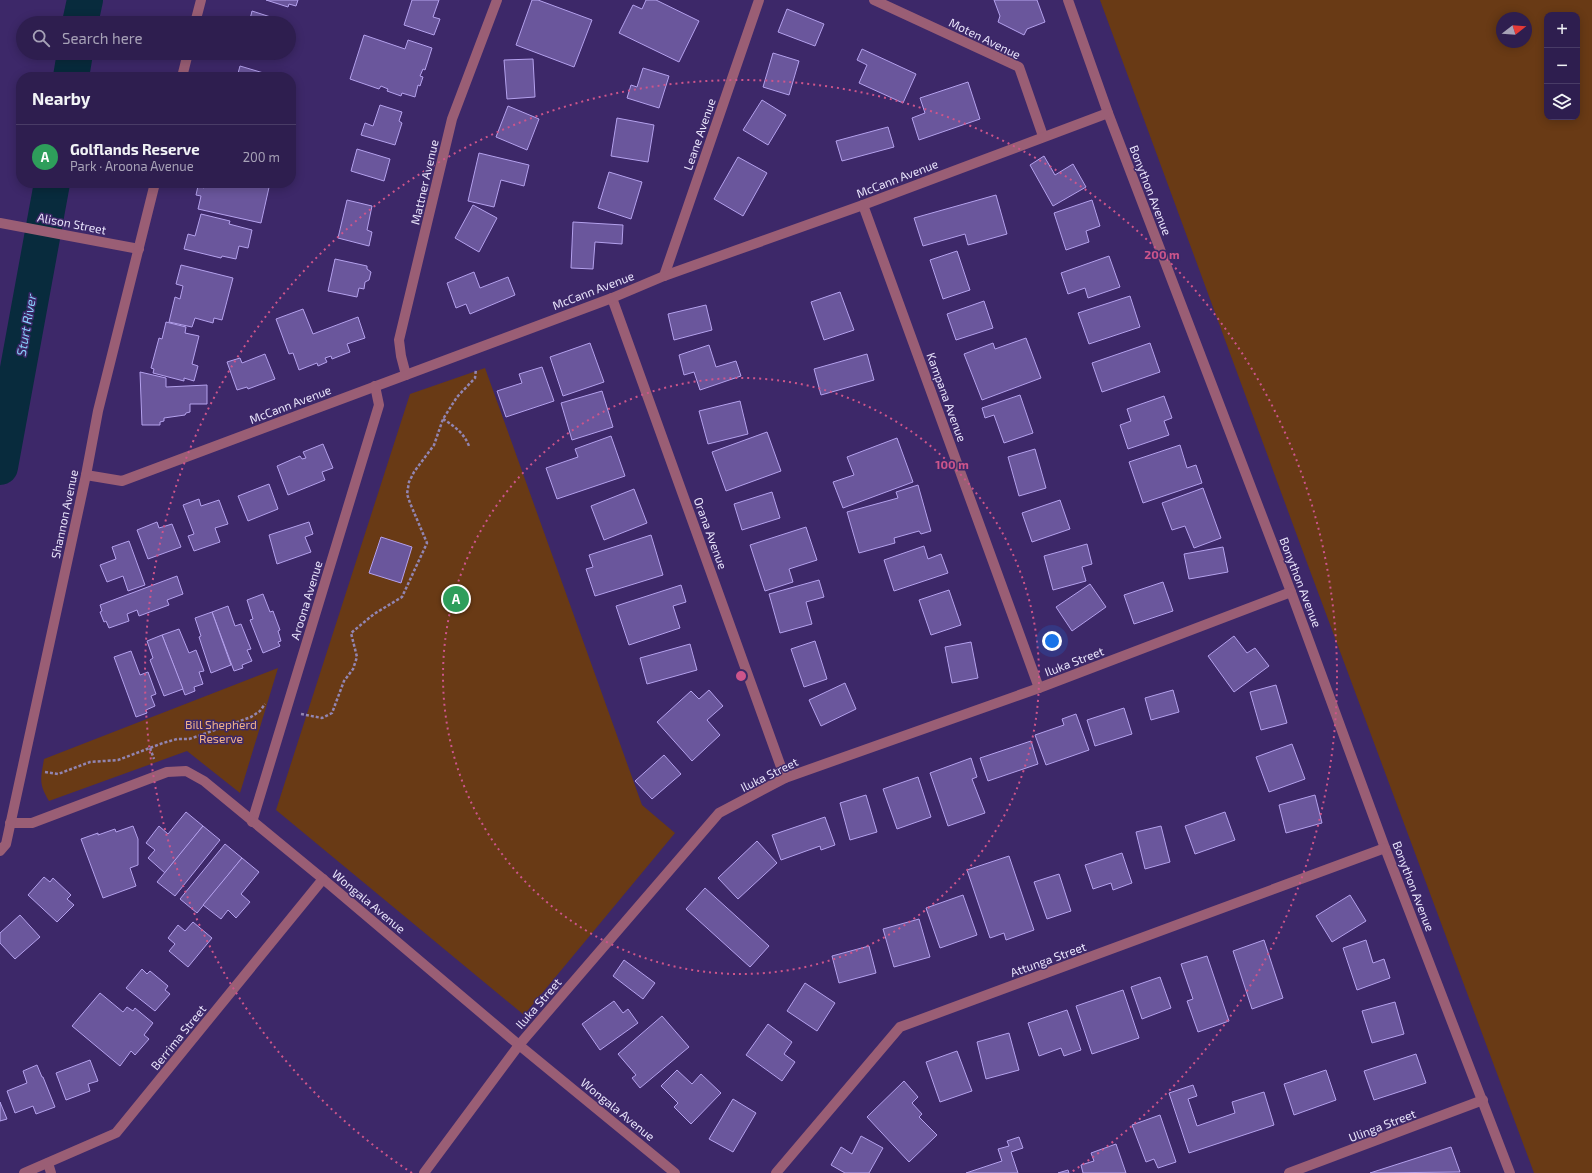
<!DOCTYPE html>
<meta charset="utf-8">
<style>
:root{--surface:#2e1e4f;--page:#3a2b59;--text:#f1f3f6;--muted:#a7a2b7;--line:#493c66;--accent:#ea580c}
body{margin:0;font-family:"Exo 2",sans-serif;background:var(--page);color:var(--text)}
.controls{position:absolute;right:12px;top:12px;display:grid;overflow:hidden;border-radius:8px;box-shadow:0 2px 10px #0003}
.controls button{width:36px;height:36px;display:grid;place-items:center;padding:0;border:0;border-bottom:1px solid var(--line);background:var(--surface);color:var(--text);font:20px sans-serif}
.compass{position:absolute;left:1496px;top:12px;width:36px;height:36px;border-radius:50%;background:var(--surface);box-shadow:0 2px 10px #0003;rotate:73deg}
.you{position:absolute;left:1052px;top:641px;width:14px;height:14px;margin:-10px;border:3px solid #fff;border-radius:50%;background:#1a73e8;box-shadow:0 0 0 6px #1a73e833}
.badge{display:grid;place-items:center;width:26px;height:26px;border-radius:50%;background:var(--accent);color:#fff;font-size:13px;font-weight:700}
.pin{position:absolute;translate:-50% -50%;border:2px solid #fff;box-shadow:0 1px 4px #0006}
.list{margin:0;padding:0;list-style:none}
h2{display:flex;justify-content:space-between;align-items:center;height:52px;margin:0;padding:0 16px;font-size:17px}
h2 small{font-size:13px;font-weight:400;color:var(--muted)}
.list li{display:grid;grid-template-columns:26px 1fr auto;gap:12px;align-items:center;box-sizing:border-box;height:64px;padding:0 16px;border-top:1px solid var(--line)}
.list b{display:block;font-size:15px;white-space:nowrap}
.list p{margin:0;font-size:13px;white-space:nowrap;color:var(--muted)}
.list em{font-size:13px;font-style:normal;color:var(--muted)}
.icon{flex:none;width:22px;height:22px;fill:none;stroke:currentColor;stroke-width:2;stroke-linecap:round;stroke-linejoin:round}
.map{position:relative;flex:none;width:1592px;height:1173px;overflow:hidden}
.search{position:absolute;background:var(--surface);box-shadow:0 2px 10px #0003;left:16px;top:16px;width:280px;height:44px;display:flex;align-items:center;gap:10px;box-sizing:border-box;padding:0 14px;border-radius:22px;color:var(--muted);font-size:15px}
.panel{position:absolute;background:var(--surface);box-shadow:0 2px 10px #0003;left:16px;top:72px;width:280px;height:116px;border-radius:16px}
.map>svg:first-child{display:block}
.green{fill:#693a15;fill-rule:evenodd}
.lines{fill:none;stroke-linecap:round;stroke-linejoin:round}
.river{stroke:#082b3d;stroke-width:36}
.building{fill:#6a569c;stroke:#b4a1ed}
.path{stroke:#9285b1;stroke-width:2.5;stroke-dasharray:3 2;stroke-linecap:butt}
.minor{stroke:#9a5e75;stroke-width:10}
.ring{fill:none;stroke:#cd558b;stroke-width:2;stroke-dasharray:2 4}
.labels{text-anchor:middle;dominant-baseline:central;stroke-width:3;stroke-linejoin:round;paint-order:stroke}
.street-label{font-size:12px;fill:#e8e3fb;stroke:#3d2869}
.park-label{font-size:12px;fill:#f1b287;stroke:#3d2869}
.water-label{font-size:13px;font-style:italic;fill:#88d1fb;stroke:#3d2869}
.centre{fill:#cd558b;stroke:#3d2869;stroke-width:2}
.ring-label{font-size:12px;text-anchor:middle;font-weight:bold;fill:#cd558b;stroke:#3d2869;stroke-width:3;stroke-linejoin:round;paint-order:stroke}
</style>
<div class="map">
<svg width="1592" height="1173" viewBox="0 0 1592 1173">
<rect width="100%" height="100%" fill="#3d2869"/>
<g class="green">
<path d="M1100,0H1592V1173H1534L1306,560ZM1547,15H1577V117H1547ZM1502,18H1526V42H1502Z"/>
<polygon points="485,368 642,805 675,833 524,1015 276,810 410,394"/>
<path d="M278,668L240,793L187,751L49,801C38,783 41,778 44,759Z"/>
</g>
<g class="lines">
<g class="river">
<polyline points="80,23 85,0"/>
<polyline points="71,77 75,53"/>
<polyline points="0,467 52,183"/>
</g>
</g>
<g class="building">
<polygon points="266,0 298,0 296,6 289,4 288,7"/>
<polygon points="412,0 439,0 433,17 440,19 434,35 404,25"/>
<polygon points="532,0 538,0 592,20 574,67 516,45"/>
<polygon points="646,0 656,0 699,21 679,62 619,33 633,5 642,9"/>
<polygon points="994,0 1037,0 1045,22 1027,29 1024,35 998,22 1000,16"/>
<polygon points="787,9 824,24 815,46 778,32"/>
<polygon points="252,11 283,21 282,23 249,23"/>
<polygon points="364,35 405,49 408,40 432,48 425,70 423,69 420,76 423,77 420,86 418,85 415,97 402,93 401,96 387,91 388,89 381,86 379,89 350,79"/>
<polygon points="862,49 916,74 903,103 859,83 867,65 857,60"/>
<polygon points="258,53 273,53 272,57"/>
<polygon points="773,53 799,61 789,95 763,87"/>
<polygon points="533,59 535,97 507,99 504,60"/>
<polygon points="240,66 277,77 237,77"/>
<polygon points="643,68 669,76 659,108 627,98 631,85 637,87"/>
<polygon points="968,82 980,119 919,140 912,118 925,113 920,98"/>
<polygon points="762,100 786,115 768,145 743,130"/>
<polygon points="380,105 402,112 399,121 402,123 395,145 361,135 365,123 373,126"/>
<polygon points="508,106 539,119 527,150 496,137"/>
<polygon points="617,118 654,125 648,162 611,156"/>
<polygon points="888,127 894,147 842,161 836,141"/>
<polygon points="357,149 390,159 384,181 351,171"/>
<polygon points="479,153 529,165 524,186 501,180 494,207 468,201"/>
<polygon points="1044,156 1055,175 1073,164 1086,187 1053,206 1030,165"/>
<polygon points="738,157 767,173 743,216 714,199"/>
<polygon points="609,172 642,182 631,219 598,208"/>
<polygon points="205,183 270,183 261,223 198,209 201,196 196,195 198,186 204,188"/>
<polygon points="996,195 1007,234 968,245 965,234 923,246 914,218"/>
<polygon points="347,200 372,206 367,230 372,232 369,246 338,238"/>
<polygon points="1092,200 1100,226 1086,231 1089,242 1066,250 1054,213"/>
<polygon points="473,205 497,218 479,252 455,238"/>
<polygon points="201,214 230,221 229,224 252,230 248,248 239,246 236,259 222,256 221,258 184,249 188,234 195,236"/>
<polygon points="573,222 623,225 622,244 595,242 593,269 571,268"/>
<polygon points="957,251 970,290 943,299 930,260"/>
<polygon points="1109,256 1120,287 1088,298 1085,288 1068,294 1061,273"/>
<polygon points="335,259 367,266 367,269 371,272 369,280 365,282 364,289 359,288 357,297 328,291"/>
<polygon points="181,265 233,278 222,320 214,318 213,323 195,318 192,327 169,322 175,297 180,299 183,286 176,284"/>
<polygon points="474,272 480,288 508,277 515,295 470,314 466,304 456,308 447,283"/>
<polygon points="840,292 854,330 824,340 811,302"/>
<polygon points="1130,296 1140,327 1089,344 1078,313"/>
<polygon points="984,301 993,328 956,340 947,314"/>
<polygon points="706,305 712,330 674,340 668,314"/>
<polygon points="303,309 313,334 358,317 365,338 347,344 350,352 332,359 331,356 325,358 327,362 318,366 317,363 299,370 293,353 289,354 276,319"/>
<polygon points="166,322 186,327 185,333 199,336 192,364 198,366 194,381 184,378 184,381 153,373 154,369 151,368 159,338 162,339"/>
<polygon points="1026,338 1041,378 982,400 964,354 993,343 995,349"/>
<polygon points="590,343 604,382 563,396 550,357"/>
<polygon points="1150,343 1160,372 1102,392 1092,363"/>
<polygon points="709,345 716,367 736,361 741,376 700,390 694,372 684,375 679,355"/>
<polygon points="265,354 275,379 248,389 247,387 237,390 227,362 240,358 242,363"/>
<polygon points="867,354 874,380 821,395 814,369"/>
<polygon points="542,367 554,401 506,417 497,391 522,383 519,374"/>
<polygon points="140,372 166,378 166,387 207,385 207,404 190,404 190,412 186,413 185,415 164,418 164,421 160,422 160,425 142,425"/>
<polygon points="602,391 613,427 572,440 561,403"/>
<polygon points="1020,395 1033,433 1004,443 994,415 985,418 982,408"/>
<polygon points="1164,396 1172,418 1164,421 1169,435 1128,449 1120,425 1131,421 1127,409"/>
<polygon points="740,401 748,434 708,444 699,411"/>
<polygon points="767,432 781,471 726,491 712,452"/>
<polygon points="611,436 625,476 557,499 546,468 578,457 575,449"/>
<polygon points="897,438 913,482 843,508 833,482 854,475 847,457"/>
<polygon points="323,444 333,468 322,472 325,480 288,495 277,466 300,456 302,459 306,458 303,452"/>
<polygon points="1180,445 1187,468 1196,465 1202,483 1143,503 1129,462"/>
<polygon points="1035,449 1046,488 1019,496 1008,457"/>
<polygon points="269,484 278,509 248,521 238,496"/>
<polygon points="918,485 931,531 921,534 919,531 894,538 895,543 859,553 847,512 898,498 896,492"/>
<polygon points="1203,488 1221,538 1194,548 1185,526 1172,530 1162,503"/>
<polygon points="634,489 647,523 604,540 591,506"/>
<polygon points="772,492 780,518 742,530 734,504"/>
<polygon points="199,499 201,506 219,500 228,524 215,528 220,542 194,551 188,536 194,534 183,505"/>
<polygon points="1060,500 1070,529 1032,542 1022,513"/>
<polygon points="157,522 159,528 172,524 181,547 148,559 137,530"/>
<polygon points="309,522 313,534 305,537 311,552 277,564 269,535"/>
<polygon points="806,527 817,560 789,569 793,582 765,591 750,545"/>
<polygon points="651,535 663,575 595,596 586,569 593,567 589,555"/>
<polygon points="381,537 412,547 401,583 369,573"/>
<polygon points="129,541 145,585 128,591 123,576 107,582 100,565 116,559 112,547"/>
<polygon points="1087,544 1092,564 1082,567 1086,581 1053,590 1044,556"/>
<polygon points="924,546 928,559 941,554 948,573 894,591 884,560"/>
<polygon points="1223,547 1228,572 1189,579 1184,554"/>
<polygon points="177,576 183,594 167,600 169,605 139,616 137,610 127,614 129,621 109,628 106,621 104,622 100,612 102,611 100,605"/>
<polygon points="819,580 824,597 806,602 812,624 780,633 769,594"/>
<polygon points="1163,582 1173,611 1134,624 1124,595"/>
<polygon points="1090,584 1106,607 1072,631 1056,607"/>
<polygon points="681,585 686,602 673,606 680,628 629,645 616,606"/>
<polygon points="949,590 961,625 931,635 919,600"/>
<polygon points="263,594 270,612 273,611 280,630 278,631 281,641 278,642 280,646 263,653 250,620 253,619 247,600"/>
<polygon points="228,606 235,626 241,624 251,649 247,650 252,661 242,665 243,668 234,671 212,612"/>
<polygon points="212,612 231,665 211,673 199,637 201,636 195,618"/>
<polygon points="179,629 189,653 196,650 204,671 199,672 203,684 194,687 195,691 185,695 162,635"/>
<polygon points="162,635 183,689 164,696 150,660 153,658 147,641"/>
<polygon points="1234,636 1247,653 1255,648 1269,666 1234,692 1208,656"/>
<polygon points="815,641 827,679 804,687 791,649"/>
<polygon points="971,642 978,678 952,683 945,647"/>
<polygon points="690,644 697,670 647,684 640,658"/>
<polygon points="131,651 140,675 148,672 156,694 151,696 155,706 146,710 147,713 136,717 114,657"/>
<polygon points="845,683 856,709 821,726 809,700"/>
<polygon points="1276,685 1287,723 1261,730 1250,692"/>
<polygon points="709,690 723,706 707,720 720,735 692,761 657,722 691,691 699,699"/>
<polygon points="1173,690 1179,712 1151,720 1145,698"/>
<polygon points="1124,708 1132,734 1095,746 1087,720"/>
<polygon points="1076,714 1089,750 1046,765 1035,735 1064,725 1062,719"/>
<polygon points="1031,741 1038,764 988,781 980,758"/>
<polygon points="1292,744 1305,779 1269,792 1256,757"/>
<polygon points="664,755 681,774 652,799 635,781"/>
<polygon points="971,758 977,777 972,779 985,813 948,826 930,773"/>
<polygon points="918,777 931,817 897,829 883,789"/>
<polygon points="866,795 877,832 850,840 840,803"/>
<polygon points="1315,795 1322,823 1286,833 1279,805"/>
<polygon points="186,812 203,826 165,873 148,858 155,850 146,843 159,826 168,834"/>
<polygon points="1225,812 1235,840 1195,854 1185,826"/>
<polygon points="825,817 835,845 821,850 820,846 781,860 772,835"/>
<polygon points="133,826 138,839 138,865 130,868 136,886 103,898 81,839 98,833 98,835 115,829 116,832"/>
<polygon points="203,826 220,840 175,896 157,882"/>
<polygon points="1161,826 1170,862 1145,869 1136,832"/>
<polygon points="757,841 777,863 738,899 718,878"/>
<polygon points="225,844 242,858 197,913 180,899"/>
<polygon points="1122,853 1132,883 1113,890 1111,883 1093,889 1085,865"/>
<polygon points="1009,856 1034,930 1006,940 1004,933 990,938 967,870"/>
<polygon points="242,858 259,872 241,894 250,902 236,918 228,910 221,919 203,905"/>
<polygon points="1059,874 1071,911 1047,919 1034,882"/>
<polygon points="44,877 50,882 53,878 71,895 67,899 74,905 57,922 28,895"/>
<polygon points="705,888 769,946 750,967 686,909"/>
<polygon points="963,895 977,935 940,948 926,908"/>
<polygon points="1350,895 1366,921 1332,942 1316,916"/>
<polygon points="20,915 40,937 15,959 0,943 0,933"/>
<polygon points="919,919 930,957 894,967 883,929"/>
<polygon points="193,922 212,938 188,967 169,951 175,944 168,938 178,925 185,931"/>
<polygon points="1264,940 1283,998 1252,1009 1233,951"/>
<polygon points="1366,940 1373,963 1384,959 1390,978 1357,990 1343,948"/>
<polygon points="869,946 876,973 839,983 832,956"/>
<polygon points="1207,956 1229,1021 1198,1032 1187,1001 1193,999 1181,964"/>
<polygon points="624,960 655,983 643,999 613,976"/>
<polygon points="142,969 147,974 150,971 168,986 165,990 170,994 155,1011 126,988"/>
<polygon points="1160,977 1171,1008 1142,1019 1131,987"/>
<polygon points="805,983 835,1003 817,1031 787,1011"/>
<polygon points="1123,990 1139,1038 1092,1054 1076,1006"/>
<polygon points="100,993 123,1012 127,1007 133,1011 135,1008 153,1023 144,1035 149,1039 135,1055 131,1051 120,1066 72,1026"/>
<polygon points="614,1001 623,1013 628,1009 638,1023 600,1050 582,1024"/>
<polygon points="1395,1002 1404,1034 1372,1043 1362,1011"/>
<polygon points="1067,1010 1081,1050 1064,1056 1061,1048 1039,1056 1028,1023"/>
<polygon points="662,1016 689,1047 640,1088 632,1078 636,1075 618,1054"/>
<polygon points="768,1024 792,1042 784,1054 795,1062 782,1081 746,1055"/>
<polygon points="1009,1033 1019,1070 986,1079 977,1042"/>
<polygon points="957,1051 972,1091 940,1102 926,1062"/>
<polygon points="1416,1054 1426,1083 1374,1100 1364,1071"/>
<polygon points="90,1060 98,1081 88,1084 90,1091 66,1100 56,1073"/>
<polygon points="37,1065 42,1077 43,1077 55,1107 36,1114 33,1106 15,1113 7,1091 27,1083 23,1071"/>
<polygon points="677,1070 692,1084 701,1074 721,1093 691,1124 674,1107 678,1103 661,1086"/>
<polygon points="1326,1070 1336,1100 1294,1115 1284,1084"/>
<polygon points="904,1081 918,1097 912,1103 922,1114 919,1117 937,1135 909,1162 867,1117"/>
<polygon points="1193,1085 1197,1096 1188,1099 1197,1126 1235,1113 1232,1102 1264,1092 1274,1125 1189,1153 1169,1093"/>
<polygon points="733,1099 756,1113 733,1152 709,1139"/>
<polygon points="0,1102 7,1119 0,1121"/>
<polygon points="1160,1115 1176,1162 1158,1168 1154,1159 1146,1162 1132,1125"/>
<polygon points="861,1136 883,1148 869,1173 845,1173 831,1165 841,1147 852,1154"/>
<polygon points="1019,1137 1023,1148 1011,1152 1018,1173 966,1173 1002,1161 998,1149 1009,1146 1007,1141"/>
<polygon points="1116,1144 1126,1173 1083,1173 1081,1165 1094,1161 1091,1153"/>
<polygon points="1451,1147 1460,1172 1370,1173"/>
<polygon points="1068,1170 1069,1173 1058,1173"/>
</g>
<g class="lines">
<g class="path">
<path d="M443,419C454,426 464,433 469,446"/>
<polyline points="301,714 322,718 332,713 344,681 353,669 357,657 351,633 374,614 402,597 427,543 410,503 407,494 409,482 414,472 434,445 443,419 457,397 475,378 476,369"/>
<polyline points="150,748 154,759"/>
<polyline points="45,772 58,774 90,762 118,760 163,743 177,739 189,739 201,735 251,717 260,711 265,704"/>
</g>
<g class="minor">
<polyline points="874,0 1019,67 1043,136"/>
<polyline points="1068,0 1108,113 1291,592 1385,848 1510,1173"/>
<polyline points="195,23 201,0"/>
<polyline points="182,77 188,53"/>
<polyline points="863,205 1039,688"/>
<polyline points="0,223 139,249"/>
<polyline points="664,276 759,0"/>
<polyline points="612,298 785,778"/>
<polyline points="406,375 401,356 399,340 452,119 497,0"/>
<polyline points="86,475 122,481 612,298 664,276 863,205 1108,113"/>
<polyline points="252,822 379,405 375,386"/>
<polyline points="10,823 32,823 167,772 186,771 204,781 323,879 519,1045 675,1173"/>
<polyline points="0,851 6,844 86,475 98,411 155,183"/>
<polyline points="48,1163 51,1173"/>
<polyline points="24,1173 116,1133 323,879"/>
<polyline points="424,1173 519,1045 719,813 785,778 1039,688 1291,592"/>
<polyline points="776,1173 900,1027 1385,848"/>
<polyline points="1289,1173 1483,1100"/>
</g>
</g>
<g class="ring">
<circle cx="741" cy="676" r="298"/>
<path d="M412 1173A596 596 0 1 1 1070 1173"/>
</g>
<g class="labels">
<g class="street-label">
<text transform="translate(985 38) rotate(26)">Moten Avenue</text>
<text transform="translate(699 134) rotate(-71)">Leane Avenue</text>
<text transform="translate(897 178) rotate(-21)">McCann Avenue</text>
<text transform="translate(424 182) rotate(-77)">Mattner Avenue</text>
<text transform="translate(1151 190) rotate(69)">Bonython Avenue</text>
<text transform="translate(72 223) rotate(11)">Alison Street</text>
<text transform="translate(593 290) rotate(-21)">McCann Avenue</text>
<text transform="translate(947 397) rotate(70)">Kampana Avenue</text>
<text transform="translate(290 404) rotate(-21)">McCann Avenue</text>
<text transform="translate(64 514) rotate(-78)">Shannon Avenue</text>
<text transform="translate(711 533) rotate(70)">Orana Avenue</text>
<text transform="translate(1301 582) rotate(69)">Bonython Avenue</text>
<text transform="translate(306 600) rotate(-73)">Aroona Avenue</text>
<text transform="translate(1074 661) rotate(-21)">Iluka Street</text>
<text transform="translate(769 774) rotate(-26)">Iluka Street</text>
<text transform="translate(1414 886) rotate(69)">Bonython Avenue</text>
<text transform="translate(369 901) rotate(40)">Wongala Avenue</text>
<text transform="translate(1048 959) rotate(-20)">Attunga Street</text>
<text transform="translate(538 1003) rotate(-49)">Iluka Street</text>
<text transform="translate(178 1037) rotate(-51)">Berrima Street</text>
<text transform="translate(618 1109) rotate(39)">Wongala Avenue</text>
<text transform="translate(1382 1125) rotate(-21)">Ulinga Street</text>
</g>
<g class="park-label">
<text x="221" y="724">Bill Shepherd<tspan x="221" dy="14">Reserve</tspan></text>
</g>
<g class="water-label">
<text transform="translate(26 325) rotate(-80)">Sturt River</text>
</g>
</g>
<circle cx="741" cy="676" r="6" class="centre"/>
<g class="ring-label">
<text x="1162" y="259">200 m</text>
<text x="952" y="469">100 m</text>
</g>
</svg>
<div class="controls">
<button>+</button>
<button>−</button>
<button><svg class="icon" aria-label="layers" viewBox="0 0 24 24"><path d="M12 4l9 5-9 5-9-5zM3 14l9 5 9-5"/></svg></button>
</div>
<svg class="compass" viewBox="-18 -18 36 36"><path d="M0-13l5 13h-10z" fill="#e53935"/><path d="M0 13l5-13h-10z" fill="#a7a2b7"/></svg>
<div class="you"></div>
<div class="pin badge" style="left:456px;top:599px;background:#2e9e5b">A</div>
<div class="search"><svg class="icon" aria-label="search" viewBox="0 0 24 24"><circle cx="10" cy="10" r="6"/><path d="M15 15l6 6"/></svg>Search here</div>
<section class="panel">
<h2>Nearby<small></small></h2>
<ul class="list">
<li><span class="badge" style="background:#2e9e5b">A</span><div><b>Golflands Reserve</b><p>Park · Aroona Avenue</p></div><em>200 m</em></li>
</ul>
</section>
</div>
